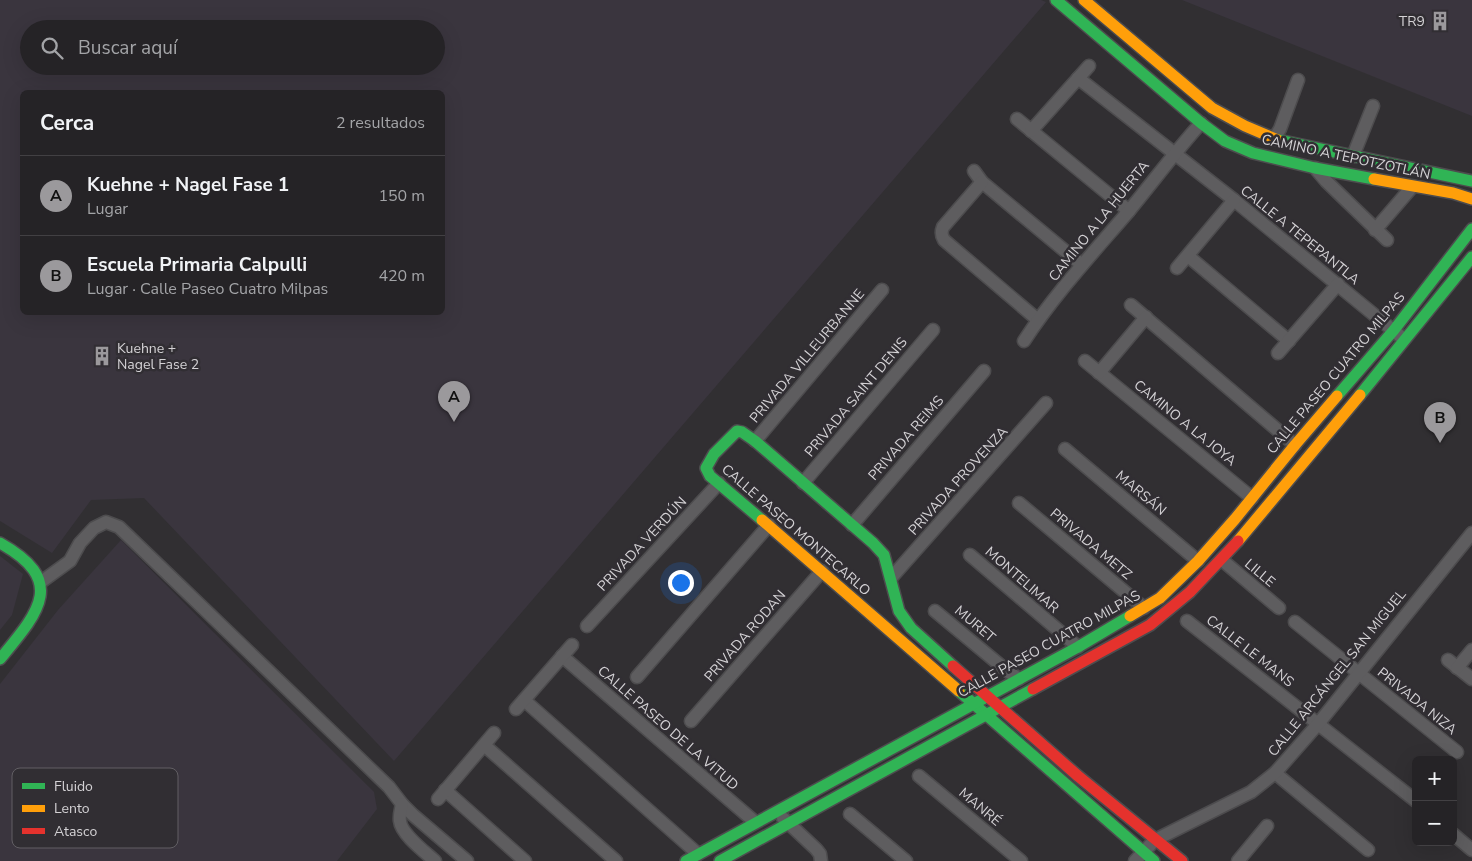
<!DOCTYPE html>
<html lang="es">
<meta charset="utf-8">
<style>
:root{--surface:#252326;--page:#2d2b2e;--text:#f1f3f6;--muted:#a3a4a7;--line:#424043;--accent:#9b999c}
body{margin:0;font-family:"Nunito Sans",sans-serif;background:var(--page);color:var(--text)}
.controls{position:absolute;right:15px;bottom:15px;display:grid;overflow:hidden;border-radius:8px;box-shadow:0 5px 20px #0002}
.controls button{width:45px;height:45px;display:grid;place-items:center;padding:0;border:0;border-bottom:1px solid var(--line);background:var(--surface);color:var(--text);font:25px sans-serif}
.you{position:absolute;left:680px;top:582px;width:18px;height:18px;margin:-12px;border:4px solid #fff;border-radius:50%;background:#1a73e8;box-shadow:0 0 0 8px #1a73e833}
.badge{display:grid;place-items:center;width:32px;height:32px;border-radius:50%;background:var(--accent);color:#111;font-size:16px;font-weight:700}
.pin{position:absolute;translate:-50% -41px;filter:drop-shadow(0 1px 2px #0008)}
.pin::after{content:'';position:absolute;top:26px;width:18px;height:15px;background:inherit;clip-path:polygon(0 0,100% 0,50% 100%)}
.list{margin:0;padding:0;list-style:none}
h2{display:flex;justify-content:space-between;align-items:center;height:65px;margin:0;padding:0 20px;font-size:21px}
h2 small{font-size:16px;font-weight:400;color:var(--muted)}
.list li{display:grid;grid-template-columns:32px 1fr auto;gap:15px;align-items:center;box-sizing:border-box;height:80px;padding:0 20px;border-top:1px solid var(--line)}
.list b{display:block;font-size:19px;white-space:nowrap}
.list p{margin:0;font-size:16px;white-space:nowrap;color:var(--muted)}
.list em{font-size:16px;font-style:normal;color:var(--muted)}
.icon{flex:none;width:28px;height:28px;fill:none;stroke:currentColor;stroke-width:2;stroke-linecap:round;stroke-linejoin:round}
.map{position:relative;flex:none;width:1472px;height:861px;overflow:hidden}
.search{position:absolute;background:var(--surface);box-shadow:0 5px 20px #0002;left:20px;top:20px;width:425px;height:55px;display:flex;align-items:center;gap:12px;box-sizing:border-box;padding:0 18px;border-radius:28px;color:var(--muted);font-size:19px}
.panel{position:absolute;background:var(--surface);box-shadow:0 5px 20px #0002;left:20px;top:90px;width:425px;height:225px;border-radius:8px}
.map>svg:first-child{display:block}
.built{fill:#3a353e;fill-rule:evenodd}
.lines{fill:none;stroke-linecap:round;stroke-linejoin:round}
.street-casing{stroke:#4d4c4e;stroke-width:15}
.fast-casing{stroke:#4d4c4e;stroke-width:14}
.slow-casing{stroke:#4d4c4e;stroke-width:14}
.jam-casing{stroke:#4d4c4e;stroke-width:14}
.street{stroke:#5e5d5f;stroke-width:12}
.fast{stroke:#30b455;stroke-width:11}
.slow{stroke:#ff9f0a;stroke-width:11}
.jam{stroke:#e5322d;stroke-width:11}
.labels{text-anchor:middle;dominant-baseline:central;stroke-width:5;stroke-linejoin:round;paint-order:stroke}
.poi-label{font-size:14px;fill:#d4d2d5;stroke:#312e33;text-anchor:end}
.street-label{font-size:14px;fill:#d4d2d5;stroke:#312e33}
.key{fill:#312e33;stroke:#625f64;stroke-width:1}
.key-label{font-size:14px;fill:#d4d2d5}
</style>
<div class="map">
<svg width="1472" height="861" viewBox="0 0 1472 861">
<rect width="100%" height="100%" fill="#312f32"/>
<g class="built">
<path d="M0,0H1041L1046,2L394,761L144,498L91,500L52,553L0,521ZM29,29H436V66H29ZM442,92V312H22V92Z"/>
<polygon points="1182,0 1472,0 1472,116"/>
<polygon points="121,540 374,792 377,809 337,861 0,861 0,684 58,610"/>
<polygon points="0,556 23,574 12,615 0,630"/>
</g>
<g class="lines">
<defs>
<g id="street">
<polyline points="1078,78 1234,200 1400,336"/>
<polyline points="1017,119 1129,211"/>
<polyline points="1031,131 1089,66"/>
<polyline points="1274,139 1280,129 1298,80"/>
<polyline points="1353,156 1373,106"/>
<polyline points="1315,168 1326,181 1387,240"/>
<polyline points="974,171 982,182 1082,265"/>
<path d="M982,182L943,227C941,232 941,235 944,240L1038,320"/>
<polyline points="1375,230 1412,187"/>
<polyline points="1188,256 1289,341"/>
<polyline points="1177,268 1234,200"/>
<polyline points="1131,305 1295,445"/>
<path d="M1024,341C1054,295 1092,254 1128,212C1152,183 1175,152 1201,123"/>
<polyline points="1278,353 1338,284"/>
<polyline points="1085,361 1252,498"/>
<polyline points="1099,373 1146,317"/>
<polyline points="755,441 882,290"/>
<polyline points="1065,449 1198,561"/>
<polyline points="803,483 933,330"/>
<polyline points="1019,503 1144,608"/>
<polyline points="852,525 984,371"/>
<polyline points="970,555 1078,647"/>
<polyline points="1222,560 1279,608"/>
<polyline points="891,578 1046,403"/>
<polyline points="41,582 70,561 80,543 94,528 106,522 119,527 389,787 402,804 413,815 467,861"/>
<polyline points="935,611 1006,670 1019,679"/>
<polyline points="1187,621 1416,801"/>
<polyline points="1295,622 1457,752"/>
<polyline points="587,626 719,483"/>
<polyline points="562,656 755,822"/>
<polyline points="1448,660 1472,679"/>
<polyline points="1457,668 1472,650"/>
<polyline points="637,677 769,525"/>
<polyline points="524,700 698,854"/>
<polyline points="516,709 572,645"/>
<polyline points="691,721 822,571"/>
<polyline points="484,745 616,861"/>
<polyline points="1275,773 1368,850"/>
<polyline points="919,776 1021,861"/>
<polyline points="445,790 525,861"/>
<polyline points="438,799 494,733"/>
<path d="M402,804C401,809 399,816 400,821C401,834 425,852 435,861"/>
<polyline points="850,814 906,861"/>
<polyline points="783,818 816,849 820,854 821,861"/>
<polyline points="1453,834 1472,850"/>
<polyline points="1135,861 1155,840 1251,792 1275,773 1318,724 1472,533"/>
<polyline points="1238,861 1267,826"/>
</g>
<g id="fast">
<polyline points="1056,0 1201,123 1225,141 1253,153 1315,168 1374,179"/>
<polyline points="1278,140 1472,181"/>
<polyline points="1360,395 1472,257"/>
<polyline points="1337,396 1394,330 1472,229"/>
<polyline points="762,520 710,476 706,468 714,454 737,431 742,432 755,441 873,543 884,555 899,611 911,628 953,666"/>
<path d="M0,543C68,581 38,613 0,659"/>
<polyline points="959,691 1154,861"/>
<polyline points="686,861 1078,647 1130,616"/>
<polyline points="720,861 1033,689"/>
</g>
<g id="slow">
<polyline points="1084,0 1212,108 1245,126 1278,140"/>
<polyline points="1374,179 1453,193 1472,199"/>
<polyline points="762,520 959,691"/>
<polyline points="1238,541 1360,395"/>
<polyline points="1130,616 1160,598 1198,561 1235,519 1295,445 1337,396"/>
</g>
<g id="jam">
<polyline points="953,666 1078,776 1182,861"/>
<polyline points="1033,689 1150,625 1190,592 1238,541"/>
</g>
</defs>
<use href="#street" class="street-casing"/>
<use href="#fast" class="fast-casing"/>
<use href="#slow" class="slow-casing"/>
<use href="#jam" class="jam-casing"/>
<use href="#street" class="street"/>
<use href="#fast" class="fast"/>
<use href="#slow" class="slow"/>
<use href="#jam" class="jam"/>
</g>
<defs>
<symbol id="building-bare" viewBox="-9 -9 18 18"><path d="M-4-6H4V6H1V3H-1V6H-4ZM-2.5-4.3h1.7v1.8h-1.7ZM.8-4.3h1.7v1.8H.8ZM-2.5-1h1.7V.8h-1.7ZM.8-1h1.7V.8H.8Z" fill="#9b999c" stroke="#312e33" stroke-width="2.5" paint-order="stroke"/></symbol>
</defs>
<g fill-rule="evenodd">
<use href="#building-bare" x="1426" y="7" width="28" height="28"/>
<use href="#building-bare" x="88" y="342" width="28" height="28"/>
</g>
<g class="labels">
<g class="poi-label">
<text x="1425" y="21">TR9</text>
<text x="117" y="348" text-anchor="start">Kuehne +<tspan x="117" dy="16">Nagel Fase 2</tspan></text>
</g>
<g class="street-label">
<text transform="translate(1346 157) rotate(12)">CAMINO A TEPOTZOTLÁN</text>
<text transform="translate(1099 221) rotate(-51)">CAMINO A LA HUERTA</text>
<text transform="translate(1300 235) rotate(39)">CALLE A TEPEPANTLA</text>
<text transform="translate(807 356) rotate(-50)">PRIVADA VILLEURBANNE</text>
<text transform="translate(1336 373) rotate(-50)">CALLE PASEO CUATRO MILPAS</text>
<text transform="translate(856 397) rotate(-50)">PRIVADA SAINT DENIS</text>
<text transform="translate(1185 423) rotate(39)">CAMINO A LA JOYA</text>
<text transform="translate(906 438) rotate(-49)">PRIVADA REIMS</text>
<text transform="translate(958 481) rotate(-48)">PRIVADA PROVENZA</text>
<text transform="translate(1141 493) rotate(40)">MARSÁN</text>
<text transform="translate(796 530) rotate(41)">CALLE PASEO MONTECARLO</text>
<text transform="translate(642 544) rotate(-47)">PRIVADA VERDÚN</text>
<text transform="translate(1091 544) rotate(40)">PRIVADA METZ</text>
<text transform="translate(1260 573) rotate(40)">LILLE</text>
<text transform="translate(1022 580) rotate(41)">MONTELIMAR</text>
<text transform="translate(975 624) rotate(40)">MURET</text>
<text transform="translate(745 636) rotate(-49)">PRIVADA RODAN</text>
<text transform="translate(1049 644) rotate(-29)">CALLE PASEO CUATRO MILPAS</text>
<text transform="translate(1250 651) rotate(38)">CALLE LE MANS</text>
<text transform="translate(1337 673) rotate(-51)">CALLE ARCÁNGEL SAN MIGUEL</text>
<text transform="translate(1417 701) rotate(39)">PRIVADA NIZA</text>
<text transform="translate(668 728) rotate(41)">CALLE PASEO DE LA VITUD</text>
<text transform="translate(980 807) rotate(40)">MANRÉ</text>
</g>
</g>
<rect x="12" y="768" width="166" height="80" rx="8" class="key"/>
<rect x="22" y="783" width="23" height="6" fill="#30b455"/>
<rect x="22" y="805" width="23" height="7" fill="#ff9f0a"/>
<rect x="22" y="828" width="23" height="6" fill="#e5322d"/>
<g class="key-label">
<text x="54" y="791">Fluido</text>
<text x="54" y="813">Lento</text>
<text x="54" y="836">Atasco</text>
</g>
</svg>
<div class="controls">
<button>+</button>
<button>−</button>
</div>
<div class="you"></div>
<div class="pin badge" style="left:454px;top:422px">A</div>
<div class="pin badge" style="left:1440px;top:443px">B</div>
<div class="search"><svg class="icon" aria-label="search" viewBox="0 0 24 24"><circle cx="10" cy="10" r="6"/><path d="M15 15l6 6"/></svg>Buscar aquí</div>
<section class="panel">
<h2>Cerca<small>2 resultados</small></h2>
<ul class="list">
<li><span class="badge">A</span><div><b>Kuehne + Nagel Fase 1</b><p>Lugar</p></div><em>150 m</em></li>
<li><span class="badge">B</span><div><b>Escuela Primaria Calpulli</b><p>Lugar · Calle Paseo Cuatro Milpas</p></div><em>420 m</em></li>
</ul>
</section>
</div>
